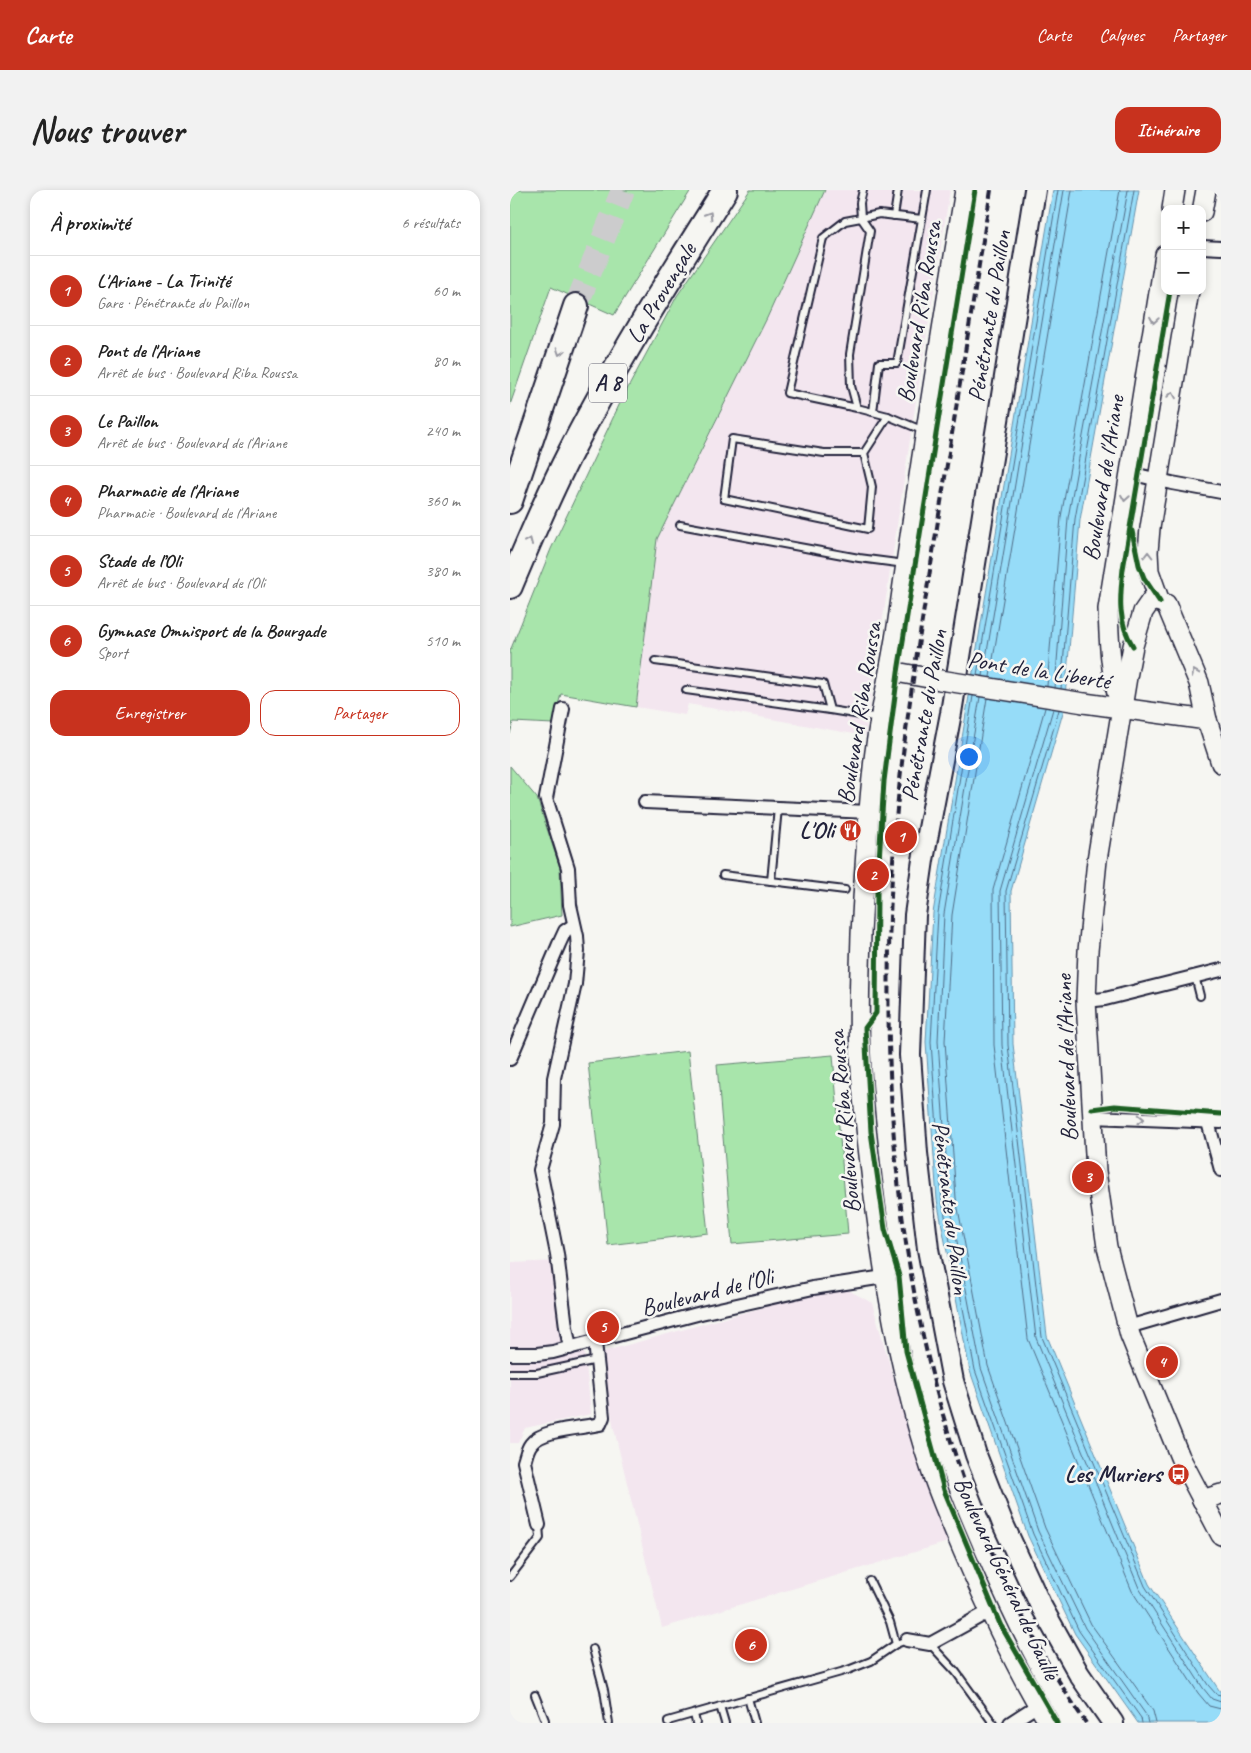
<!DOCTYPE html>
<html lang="fr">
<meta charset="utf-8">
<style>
:root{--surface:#fff;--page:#f2f2f2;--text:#222;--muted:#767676;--line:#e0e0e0;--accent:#c8321e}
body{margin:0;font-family:Caveat,sans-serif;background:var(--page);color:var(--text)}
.controls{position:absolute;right:15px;top:15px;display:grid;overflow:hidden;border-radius:10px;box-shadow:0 2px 8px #0003}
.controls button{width:45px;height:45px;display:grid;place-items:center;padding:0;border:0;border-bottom:1px solid var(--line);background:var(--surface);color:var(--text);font:25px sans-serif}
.you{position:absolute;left:458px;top:566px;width:18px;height:18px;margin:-12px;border:4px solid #fff;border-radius:50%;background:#1a73e8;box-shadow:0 0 0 8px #1a73e833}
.badge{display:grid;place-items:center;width:32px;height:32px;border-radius:50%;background:var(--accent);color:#fff;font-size:16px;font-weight:700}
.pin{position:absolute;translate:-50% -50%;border:2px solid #fff;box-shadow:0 1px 5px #0006}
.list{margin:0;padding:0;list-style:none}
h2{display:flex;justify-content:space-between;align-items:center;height:65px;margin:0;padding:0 20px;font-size:21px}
h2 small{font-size:16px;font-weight:400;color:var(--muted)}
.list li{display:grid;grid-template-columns:32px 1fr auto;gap:15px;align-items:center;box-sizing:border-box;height:70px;padding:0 20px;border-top:1px solid var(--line)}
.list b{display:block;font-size:19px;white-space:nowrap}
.list p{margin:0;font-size:16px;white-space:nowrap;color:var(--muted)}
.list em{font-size:16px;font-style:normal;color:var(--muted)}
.actions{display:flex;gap:10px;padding:15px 20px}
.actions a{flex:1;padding:11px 0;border:1px solid var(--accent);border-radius:15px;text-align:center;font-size:18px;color:var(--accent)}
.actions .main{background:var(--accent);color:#fff}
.map{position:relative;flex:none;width:711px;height:1533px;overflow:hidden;border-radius:15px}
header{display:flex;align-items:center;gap:30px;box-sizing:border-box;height:70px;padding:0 25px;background:var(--accent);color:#fff}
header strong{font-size:24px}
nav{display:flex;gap:28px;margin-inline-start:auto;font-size:18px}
.intro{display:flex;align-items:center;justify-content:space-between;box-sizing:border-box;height:120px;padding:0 30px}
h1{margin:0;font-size:35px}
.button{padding:12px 22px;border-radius:15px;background:var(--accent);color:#fff;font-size:18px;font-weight:700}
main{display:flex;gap:30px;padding:0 30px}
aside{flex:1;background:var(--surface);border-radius:15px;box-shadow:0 2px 8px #0003}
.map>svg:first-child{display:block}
.built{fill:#f3e6ef}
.green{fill:#a8e5ab;stroke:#658473}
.water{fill:#96dcf8;stroke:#6892ac}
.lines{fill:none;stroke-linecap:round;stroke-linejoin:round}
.shore{stroke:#506c87;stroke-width:1}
.highway-tunnel{stroke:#cccccd;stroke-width:24;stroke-dasharray:24 12;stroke-linecap:butt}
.lane-casing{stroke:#22223b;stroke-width:10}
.street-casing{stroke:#22223b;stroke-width:16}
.secondary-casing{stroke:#22223b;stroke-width:22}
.primary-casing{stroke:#22223b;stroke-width:24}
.highway-casing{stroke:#22223b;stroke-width:28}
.lane{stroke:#f6f6f2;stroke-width:6}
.street{stroke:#f6f6f2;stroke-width:12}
.secondary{stroke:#f6f6f2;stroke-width:19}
.primary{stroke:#f6f6f2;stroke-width:20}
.highway{stroke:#f6f6f2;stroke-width:24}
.rail{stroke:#22223b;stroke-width:4;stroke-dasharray:8 4;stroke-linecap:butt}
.secondary-bridge-casing{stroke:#22223b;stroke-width:22;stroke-linecap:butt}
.secondary-bridge{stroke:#f6f6f2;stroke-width:19}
.cycleway-casing{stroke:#f6f6f2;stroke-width:8}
.cycleway{stroke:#1b5e20;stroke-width:5}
.oneway{stroke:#9797a0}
.labels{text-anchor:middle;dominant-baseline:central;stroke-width:5;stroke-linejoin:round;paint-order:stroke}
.shield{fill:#f6f6f2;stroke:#626272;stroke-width:1}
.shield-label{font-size:22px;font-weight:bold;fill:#22223b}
.street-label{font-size:24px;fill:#22223b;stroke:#f6f6f2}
.poi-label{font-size:24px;font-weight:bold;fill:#22223b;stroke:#f6f6f2;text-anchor:end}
</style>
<header>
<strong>Carte</strong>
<nav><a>Carte</a><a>Calques</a><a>Partager</a></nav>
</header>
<div class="intro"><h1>Nous trouver</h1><a class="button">Itinéraire</a></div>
<main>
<aside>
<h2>À proximité<small>6 résultats</small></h2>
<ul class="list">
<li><span class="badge">1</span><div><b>L'Ariane - La Trinité</b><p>Gare · Pénétrante du Paillon</p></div><em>60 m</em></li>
<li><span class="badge">2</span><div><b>Pont de l'Ariane</b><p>Arrêt de bus · Boulevard Riba Roussa</p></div><em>80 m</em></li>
<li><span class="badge">3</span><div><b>Le Paillon</b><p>Arrêt de bus · Boulevard de l'Ariane</p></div><em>240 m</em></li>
<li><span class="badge">4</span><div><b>Pharmacie de l'Ariane</b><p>Pharmacie · Boulevard de l'Ariane</p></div><em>360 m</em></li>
<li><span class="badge">5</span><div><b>Stade de l’Oli</b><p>Arrêt de bus · Boulevard de l'Oli</p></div><em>380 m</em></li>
<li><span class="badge">6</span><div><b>Gymnase Omnisport de la Bourgade</b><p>Sport</p></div><em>510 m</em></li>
</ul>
<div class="actions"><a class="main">Enregistrer</a><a>Partager</a></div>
</aside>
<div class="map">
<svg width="711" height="1533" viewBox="0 0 711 1533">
<rect width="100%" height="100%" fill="#f6f6f2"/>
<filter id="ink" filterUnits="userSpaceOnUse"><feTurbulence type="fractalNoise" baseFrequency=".02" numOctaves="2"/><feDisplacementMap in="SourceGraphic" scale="10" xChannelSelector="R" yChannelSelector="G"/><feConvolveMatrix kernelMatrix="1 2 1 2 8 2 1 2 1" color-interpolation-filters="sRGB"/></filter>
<g filter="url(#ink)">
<g class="built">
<polygon points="315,0 440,0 405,217 355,546 178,514 175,525 126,517 147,349 257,128"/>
<polygon points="48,1071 55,1148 75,1164 81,1224 15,1238 8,1253 0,1253 0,1073"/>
<polygon points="331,1096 362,1113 398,1238 438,1352 152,1438 103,1235 92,1162"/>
</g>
<g class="green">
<polygon points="0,0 181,0 104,125 41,97 0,215"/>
<polygon points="240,0 315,0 257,128 147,349 126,517 51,504 43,534 3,532 0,544 0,461 41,359 111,211 167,106"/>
<polygon points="0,576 27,608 50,678 52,725 0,737"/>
<polygon points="178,861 198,1043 98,1055 78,873"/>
<polygon points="323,865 338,1044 222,1054 207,875"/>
</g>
<polygon class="water" points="543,0 629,0 570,330 554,519 501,701 503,854 537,1146 639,1394 711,1503 711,1533 628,1533 565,1444 518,1346 460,1181 427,1010 416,852 423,723"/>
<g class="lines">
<g class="shore">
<polyline points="467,485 548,0"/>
<polyline points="473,486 554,0"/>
<polyline points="480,487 562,0"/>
<polyline points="537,496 551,327 610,0"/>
<polyline points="545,498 558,328 618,0"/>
<polyline points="551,499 565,329 624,0"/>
<polyline points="463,506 428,723 421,852 432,1010 465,1180 523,1344 569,1441 631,1528 632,1533"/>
<polyline points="470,507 434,724 428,851 439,1009 471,1178 528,1341 575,1438 636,1525 638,1533"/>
<polyline points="477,508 442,725 435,851 446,1008 478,1176 535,1338 581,1434 643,1521 646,1533"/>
<polyline points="535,518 483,700 484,855 518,1149 622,1401 688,1503 699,1516 711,1519"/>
<polyline points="543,519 490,701 492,855 526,1148 629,1398 693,1498 702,1509 711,1512"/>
<polyline points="549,520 496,701 498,855 532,1147 635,1396 698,1495 706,1504 711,1505"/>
</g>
<polyline class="highway-tunnel" points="66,116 113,0"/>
<defs>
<g id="lane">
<polyline points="353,0 350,13 351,28 369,24 412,29 387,173 369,173 363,222"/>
<polyline points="384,26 388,0"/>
<polyline points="412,29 417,0"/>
<polyline points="347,218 277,203 313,48 335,31 351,28 360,41 340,164 341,196 347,218 378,226 414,241"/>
<polyline points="354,263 362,297 358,339 214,309 222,249 314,263 354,263 378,226"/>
<polyline points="170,335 349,368 395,374"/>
<polyline points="145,471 313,494 320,520 369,528"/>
<polyline points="176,500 320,520"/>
<polyline points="268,618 261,691 335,700"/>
<polyline points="213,685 261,691"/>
<polyline points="685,786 690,806"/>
<polyline points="0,1183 27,1183 87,1170"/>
<polyline points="0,1387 30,1348 29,1335"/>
<polyline points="360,1391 380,1432 386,1454"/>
<polyline points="420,1454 446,1482 483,1533"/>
<polyline points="83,1459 94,1500 99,1533"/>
<polyline points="25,1505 35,1530 35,1533"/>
<polyline points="238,1508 245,1533"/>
<polyline points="210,1516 215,1533"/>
<polyline points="184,1524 186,1533"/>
<polyline points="158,1533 158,1531 338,1480 361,1471 386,1454 397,1450"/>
</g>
<g id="street">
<polyline points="692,57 711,58"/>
<polyline points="619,283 662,293 711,302"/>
<polyline points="53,519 36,608 58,678 60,715 67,746 68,761 65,794 44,888 43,934 30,980 47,1064 56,1137 60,1158"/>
<polyline points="135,612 359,622"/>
<polyline points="576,811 595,809 711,780"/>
<polyline points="0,869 49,754 55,741 64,735"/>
<polyline points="582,927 711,932"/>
<polyline points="698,932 711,980"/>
<polyline points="618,1137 711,1110"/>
<polyline points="0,1164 27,1164 43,1162 191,1123 303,1098 374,1087"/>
<path d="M29,1335L14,1272C16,1266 17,1259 21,1254C32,1239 72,1238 90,1234L93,1227L85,1152"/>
<polyline points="397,1450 420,1454 480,1421"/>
<polyline points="500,1533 528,1515"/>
</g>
<g id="secondary">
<path d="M455,0C431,143 408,286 388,430C381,480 368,528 363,578C357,633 354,689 351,744C350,783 348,823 350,863C353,921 360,978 368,1036C379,1119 395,1203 422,1283C431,1310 443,1337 454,1363C479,1421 506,1479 539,1533"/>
<polyline points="662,19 665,0"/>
<polyline points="692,22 696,0"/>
<polyline points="650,412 639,381 638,362 640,338 679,101"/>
<polyline points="380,481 430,490"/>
<path d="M609,510C600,481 599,449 598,419L655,65"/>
<polyline points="574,513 697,530"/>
<polyline points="711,573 697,530 689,493 656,414 642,409 633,422 623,456 617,487 587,670 578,761 576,811 586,981 597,1057 620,1145 670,1267 711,1345"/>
<polyline points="692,1310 711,1304"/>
</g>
<polyline id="primary" points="525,0 441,523 413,670 405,725 400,865 407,963 418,1059 443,1191 466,1265 493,1334 530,1414 569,1484 603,1533"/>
<g id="highway">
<polyline points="0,311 66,116"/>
<path d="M0,396C19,351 38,305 61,261C107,171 161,86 215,0"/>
</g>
</defs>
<use href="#lane" class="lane-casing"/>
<use href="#street" class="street-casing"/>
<use href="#secondary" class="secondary-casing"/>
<use href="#primary" class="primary-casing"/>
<use href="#highway" class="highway-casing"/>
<use href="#lane" class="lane"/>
<use href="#street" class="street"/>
<use href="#secondary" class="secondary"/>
<use href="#primary" class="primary"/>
<use href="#highway" class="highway"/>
<path class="rail" d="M481,0C463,112 445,225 427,337C412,431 396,525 387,619C359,934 394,1267 576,1533"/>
<defs>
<polyline id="secondary-bridge" points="430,490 574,513"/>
</defs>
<use href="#secondary-bridge" class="secondary-bridge-casing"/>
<use href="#secondary-bridge" class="secondary-bridge"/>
<defs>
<g id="cycleway">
<polyline points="465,0 388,482 374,591 367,703 366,823 355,838 361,942 375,1039 389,1086 396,1161 434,1300 490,1434 547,1533"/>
<polyline points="622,341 629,375 634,388 650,412"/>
<path d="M623,456C607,431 610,407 613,379L660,101"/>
<polyline points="582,919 605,916 711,924"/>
</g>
</defs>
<use href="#cycleway" class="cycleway-casing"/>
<use href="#cycleway" class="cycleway"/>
</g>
<defs><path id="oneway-chevron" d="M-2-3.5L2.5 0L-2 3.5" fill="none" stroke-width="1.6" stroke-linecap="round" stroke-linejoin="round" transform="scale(1.25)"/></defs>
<g class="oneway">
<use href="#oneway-chevron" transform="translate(199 25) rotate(-58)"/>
<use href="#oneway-chevron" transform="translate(644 130) rotate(99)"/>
<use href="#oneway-chevron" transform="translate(50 162) rotate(109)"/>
<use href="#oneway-chevron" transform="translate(662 205) rotate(-81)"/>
<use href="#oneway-chevron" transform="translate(615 308) rotate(99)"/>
<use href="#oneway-chevron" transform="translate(19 351) rotate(-67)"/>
<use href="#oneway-chevron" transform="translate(638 365) rotate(-90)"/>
<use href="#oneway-chevron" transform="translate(685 483) rotate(-113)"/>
<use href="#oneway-chevron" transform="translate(631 929) rotate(2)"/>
</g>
</g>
<defs>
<symbol id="restaurant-disc" viewBox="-11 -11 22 22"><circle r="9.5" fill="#c8321e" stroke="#f6f6f2"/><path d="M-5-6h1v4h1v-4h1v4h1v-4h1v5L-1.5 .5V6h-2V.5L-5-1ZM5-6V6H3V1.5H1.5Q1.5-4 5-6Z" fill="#fff"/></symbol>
<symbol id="bus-disc" viewBox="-11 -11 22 22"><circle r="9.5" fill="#c8321e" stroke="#f6f6f2"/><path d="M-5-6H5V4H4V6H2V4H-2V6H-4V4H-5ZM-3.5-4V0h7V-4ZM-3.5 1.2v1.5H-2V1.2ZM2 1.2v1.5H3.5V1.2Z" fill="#fff"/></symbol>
</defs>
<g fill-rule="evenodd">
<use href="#restaurant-disc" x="328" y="628" width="25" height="25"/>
<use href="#bus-disc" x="656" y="1272" width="25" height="25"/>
</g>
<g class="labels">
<rect class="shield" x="79" y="173.5" width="38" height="39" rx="4"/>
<g class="shield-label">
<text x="98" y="193">A 8</text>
</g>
<g class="street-label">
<text transform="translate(151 103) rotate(-59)">La Provençale</text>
<text transform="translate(409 122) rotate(-81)">Boulevard Riba Roussa</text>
<text transform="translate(479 126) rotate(-81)">Pénétrante du Paillon</text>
<text transform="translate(593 288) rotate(-81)">Boulevard de l'Ariane</text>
<text transform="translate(529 480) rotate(9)">Pont de la Liberté</text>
<text transform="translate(349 523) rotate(-81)">Boulevard Riba Roussa</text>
<text transform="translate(414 525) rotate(-80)">Pénétrante du Paillon</text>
<text transform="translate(556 868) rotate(-92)">Boulevard de l'Ariane</text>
<text transform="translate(334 932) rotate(-95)">Boulevard Riba Roussa</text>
<text transform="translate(441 1018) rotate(83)">Pénétrante du Paillon</text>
<text transform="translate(197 1102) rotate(-14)">Boulevard de l'Oli</text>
<text transform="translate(497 1388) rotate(65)">Boulevard Général de Gaulle</text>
</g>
<g class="poi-label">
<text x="324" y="640">L'Oli</text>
<text x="652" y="1284">Les Muriers</text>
</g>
</g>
</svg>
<div class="controls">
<button>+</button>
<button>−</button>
</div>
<div class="you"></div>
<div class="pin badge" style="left:391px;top:647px">1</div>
<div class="pin badge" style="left:363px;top:685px">2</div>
<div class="pin badge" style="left:578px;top:987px">3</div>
<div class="pin badge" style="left:652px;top:1172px">4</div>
<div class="pin badge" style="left:93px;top:1137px">5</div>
<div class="pin badge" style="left:241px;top:1455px">6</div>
</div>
</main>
